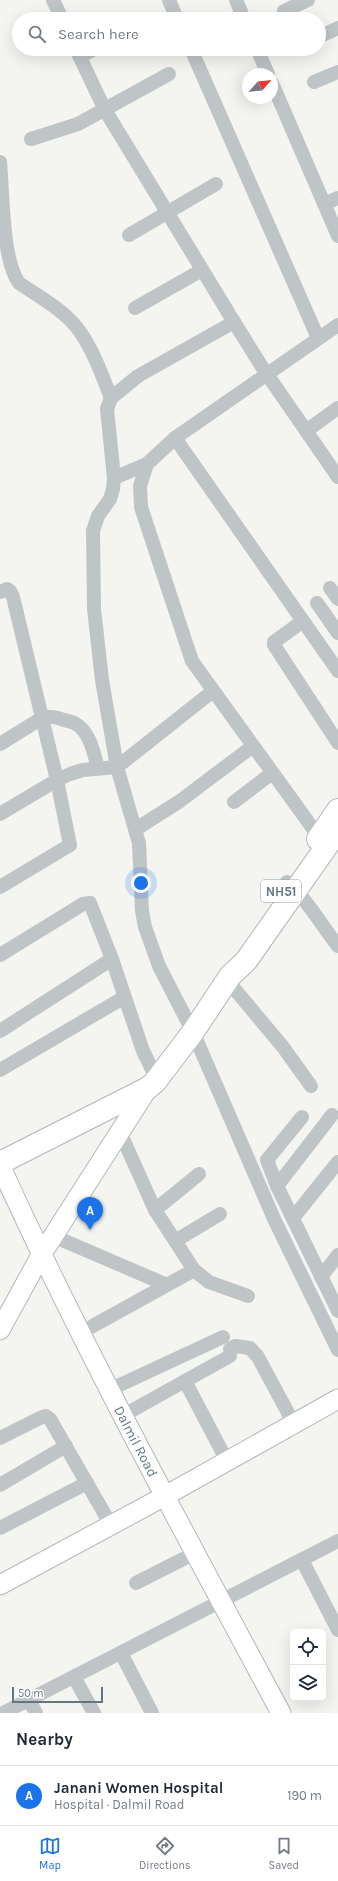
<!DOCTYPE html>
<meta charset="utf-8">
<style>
:root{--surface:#fff;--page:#f2f2f3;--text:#1f2937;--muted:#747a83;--line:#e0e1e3;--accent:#1a73e8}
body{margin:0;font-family:Karla,sans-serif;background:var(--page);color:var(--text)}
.controls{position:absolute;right:12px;bottom:12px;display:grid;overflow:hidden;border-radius:6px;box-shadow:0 4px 16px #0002}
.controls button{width:36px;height:36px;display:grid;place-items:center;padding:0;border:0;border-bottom:1px solid var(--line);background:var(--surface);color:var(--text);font:20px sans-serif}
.compass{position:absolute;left:242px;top:68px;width:36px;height:36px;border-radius:50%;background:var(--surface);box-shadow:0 4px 16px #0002;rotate:63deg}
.scale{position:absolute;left:12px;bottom:10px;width:91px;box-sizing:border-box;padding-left:4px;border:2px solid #637782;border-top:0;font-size:11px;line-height:14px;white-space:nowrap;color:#637782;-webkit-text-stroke:3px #fff;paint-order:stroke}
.you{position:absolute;left:141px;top:883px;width:14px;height:14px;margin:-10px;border:3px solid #fff;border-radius:50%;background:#1a73e8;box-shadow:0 0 0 6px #1a73e833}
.badge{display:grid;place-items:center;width:26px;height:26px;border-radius:50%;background:var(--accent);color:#fff;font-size:13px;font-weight:700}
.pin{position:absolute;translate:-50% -33px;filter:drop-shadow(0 1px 2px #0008)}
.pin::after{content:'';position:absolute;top:21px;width:14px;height:12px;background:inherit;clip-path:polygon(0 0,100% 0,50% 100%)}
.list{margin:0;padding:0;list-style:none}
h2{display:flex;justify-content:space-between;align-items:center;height:52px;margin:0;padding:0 16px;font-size:17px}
h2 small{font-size:13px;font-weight:400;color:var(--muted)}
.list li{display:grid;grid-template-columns:26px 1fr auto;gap:12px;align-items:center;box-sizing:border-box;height:60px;padding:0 16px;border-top:1px solid var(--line)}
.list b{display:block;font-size:15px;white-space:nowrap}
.list p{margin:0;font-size:13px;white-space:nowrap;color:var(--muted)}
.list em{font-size:13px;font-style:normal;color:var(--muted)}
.icon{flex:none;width:22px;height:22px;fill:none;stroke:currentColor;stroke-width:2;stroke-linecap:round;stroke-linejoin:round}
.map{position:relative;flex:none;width:338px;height:1713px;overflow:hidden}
.search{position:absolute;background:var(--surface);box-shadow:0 4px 16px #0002;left:12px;right:12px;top:12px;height:44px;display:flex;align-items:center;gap:10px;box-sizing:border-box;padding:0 14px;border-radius:22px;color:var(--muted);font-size:15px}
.sheet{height:112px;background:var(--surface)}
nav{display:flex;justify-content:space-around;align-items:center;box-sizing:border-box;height:56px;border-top:1px solid var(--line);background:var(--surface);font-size:11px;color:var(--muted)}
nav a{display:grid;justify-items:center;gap:2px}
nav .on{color:var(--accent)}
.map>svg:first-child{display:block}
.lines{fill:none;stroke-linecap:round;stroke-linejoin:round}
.secondary-casing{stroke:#b1b8bb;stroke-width:21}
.highway-casing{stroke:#b2b6b9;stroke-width:24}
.street{stroke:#bfc4c6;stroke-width:14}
.secondary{stroke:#fff;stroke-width:19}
.highway{stroke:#fff;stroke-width:22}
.labels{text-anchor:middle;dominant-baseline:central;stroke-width:4;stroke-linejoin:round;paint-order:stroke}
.shield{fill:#fff;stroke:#92a0a8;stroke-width:1}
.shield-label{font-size:13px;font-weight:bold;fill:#637782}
.street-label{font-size:14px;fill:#637782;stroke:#fff}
</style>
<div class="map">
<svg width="338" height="1713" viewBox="0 0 338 1713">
<rect width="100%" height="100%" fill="#f4f4f0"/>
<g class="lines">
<defs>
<g id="secondary">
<path id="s1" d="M0,1165C85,1352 184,1532 281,1713"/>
<polyline points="0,1330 41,1255 148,1088"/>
<polyline points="0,1585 165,1496 338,1399"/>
</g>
<g id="highway">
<polyline points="318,839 338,810"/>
<polyline points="0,1163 148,1088 155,1082 193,1032 230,976 246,961 338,830"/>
</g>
</defs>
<use href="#secondary" class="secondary-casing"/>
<use href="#highway" class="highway-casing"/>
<g class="street">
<polyline points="53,0 62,19"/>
<polyline points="169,0 177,19"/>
<polyline points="236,0 244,19"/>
<polyline points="284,11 308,0"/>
<polyline points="325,34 338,28"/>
<polyline points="76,49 105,110 234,322 262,367 338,477"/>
<polyline points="191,49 318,338"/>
<polyline points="257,49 268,74"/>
<polyline points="80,57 94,49"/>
<polyline points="314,82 338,72"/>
<polyline points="272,83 338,236"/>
<polyline points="31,139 78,124 169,74"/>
<path d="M0,162C3,193 2,260 19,283C35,294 53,304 67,317C88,335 101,372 111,398"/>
<polyline points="324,204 338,198"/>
<polyline points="129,235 216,184"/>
<polyline points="135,308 202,270"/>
<polyline points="234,322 138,376 111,398 107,409 114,478 113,489 110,499 98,516 93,531 94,609 102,680 117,767 139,843 142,911 145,927 159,966 193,1032 275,1221 338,1350"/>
<polyline points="306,431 338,408"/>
<polyline points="175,438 338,671"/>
<polyline points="114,478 147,464"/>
<polyline points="330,588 338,599"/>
<polyline points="0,592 7,589 10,591 13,597 57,780 70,845 0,887"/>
<polyline points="317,603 338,633"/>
<polyline points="303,621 274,642 274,645 338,743"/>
<path d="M0,744L42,718C51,716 56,717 64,720C68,721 73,722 76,724C90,732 94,754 98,768"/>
<polyline points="234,802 272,773"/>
<polyline points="0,814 57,780 70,774 83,770 117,767 213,691"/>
<polyline points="136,829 180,801 253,746"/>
<polyline points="319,837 192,661 141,507 140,486 147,464 175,438 338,325"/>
<path d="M287,882C308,900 321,925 338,946"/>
<polyline points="0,955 83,904 90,903 112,959 143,1051 157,1079"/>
<polyline points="227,980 283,1047 311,1086"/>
<polyline points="0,1031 112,959"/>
<polyline points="0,1070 123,998"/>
<polyline points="302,1117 267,1160 277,1186 338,1311"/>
<polyline points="120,1132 155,1210 194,1270 209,1282 248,1296"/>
<polyline points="277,1186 332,1115"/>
<polyline points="155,1210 199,1174"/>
<polyline points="293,1218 338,1162"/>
<polyline points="53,1236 167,1285"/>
<polyline points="175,1241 220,1214"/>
<polyline points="321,1277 338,1255"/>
<polyline points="80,1333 194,1270"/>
<polyline points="230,1349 235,1346 250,1348 258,1357 294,1424"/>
<polyline points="185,1381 227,1461"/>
<polyline points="109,1390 223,1337"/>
<polyline points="122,1416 230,1356"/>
<polyline points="0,1438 42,1417 46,1416 50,1419 111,1525"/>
<polyline points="0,1485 66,1446"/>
<polyline points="0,1528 87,1483"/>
<polyline points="302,1560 338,1630"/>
<polyline points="136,1583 195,1553"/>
<polyline points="121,1653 152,1713"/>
<polyline points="74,1677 94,1713"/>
<polyline points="29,1700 36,1713"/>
<polyline points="3,1713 338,1541"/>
</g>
<use href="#secondary" class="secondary"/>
<use href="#highway" class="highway"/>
</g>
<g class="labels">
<rect class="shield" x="261" y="880" width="40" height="22" rx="3"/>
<g class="shield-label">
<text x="281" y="891">NH51</text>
</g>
<g class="street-label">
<text stroke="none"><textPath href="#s1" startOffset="308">Dalmil Road</textPath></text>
</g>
</g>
</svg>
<div class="controls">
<button><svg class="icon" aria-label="locate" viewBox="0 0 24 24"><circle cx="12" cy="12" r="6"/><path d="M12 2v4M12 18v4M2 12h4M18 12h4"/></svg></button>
<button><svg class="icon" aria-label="layers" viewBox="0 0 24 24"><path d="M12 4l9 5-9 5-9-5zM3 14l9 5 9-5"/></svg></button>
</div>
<svg class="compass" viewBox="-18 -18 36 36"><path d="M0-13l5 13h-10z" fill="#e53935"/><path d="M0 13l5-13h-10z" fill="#747a83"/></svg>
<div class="scale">50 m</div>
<div class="you"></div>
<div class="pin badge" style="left:90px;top:1230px">A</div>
<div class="search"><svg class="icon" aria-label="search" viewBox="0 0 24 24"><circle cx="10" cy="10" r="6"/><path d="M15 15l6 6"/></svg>Search here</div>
</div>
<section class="sheet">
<h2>Nearby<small></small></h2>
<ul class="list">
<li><span class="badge">A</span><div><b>Janani Women Hospital</b><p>Hospital · Dalmil Road</p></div><em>190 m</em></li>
</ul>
</section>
<nav>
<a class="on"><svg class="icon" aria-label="map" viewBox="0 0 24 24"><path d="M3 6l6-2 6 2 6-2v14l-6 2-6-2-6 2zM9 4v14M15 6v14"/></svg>Map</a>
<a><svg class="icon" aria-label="directions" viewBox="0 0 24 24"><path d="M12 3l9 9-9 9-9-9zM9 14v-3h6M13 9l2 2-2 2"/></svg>Directions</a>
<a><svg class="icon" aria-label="saved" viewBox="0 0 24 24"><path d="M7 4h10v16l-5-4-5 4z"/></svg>Saved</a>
</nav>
